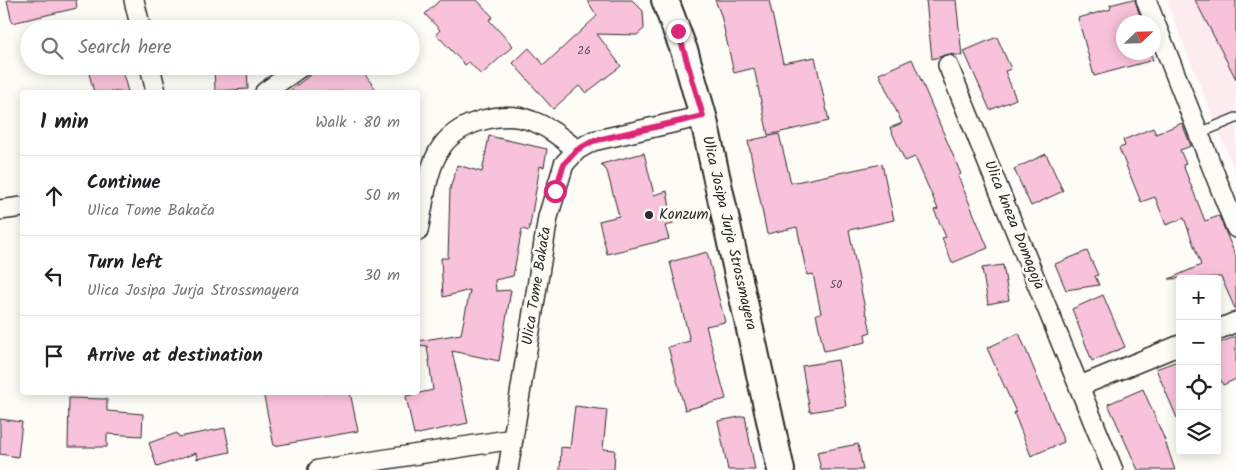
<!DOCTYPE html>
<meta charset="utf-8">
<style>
:root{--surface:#fff;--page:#f2f2f2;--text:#202124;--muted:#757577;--line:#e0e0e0}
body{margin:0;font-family:Kalam,sans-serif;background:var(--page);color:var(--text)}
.controls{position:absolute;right:15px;bottom:15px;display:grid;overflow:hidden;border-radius:5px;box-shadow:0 2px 12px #0003}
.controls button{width:45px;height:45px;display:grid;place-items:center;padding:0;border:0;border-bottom:1px solid var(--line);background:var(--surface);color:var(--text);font:25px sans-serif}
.compass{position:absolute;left:1116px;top:15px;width:45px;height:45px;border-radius:50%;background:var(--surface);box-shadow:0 2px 12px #0003;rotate:67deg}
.stop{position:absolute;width:15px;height:15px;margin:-11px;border:4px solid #db2777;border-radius:50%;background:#fff}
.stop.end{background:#db2777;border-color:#fff;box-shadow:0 1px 5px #0008}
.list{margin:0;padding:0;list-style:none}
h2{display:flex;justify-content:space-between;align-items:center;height:65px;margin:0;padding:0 20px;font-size:21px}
h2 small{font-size:16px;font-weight:400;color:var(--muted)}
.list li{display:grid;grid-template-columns:32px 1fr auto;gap:15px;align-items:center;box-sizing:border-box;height:80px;padding:0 20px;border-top:1px solid var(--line)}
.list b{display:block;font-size:19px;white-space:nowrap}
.list p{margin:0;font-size:16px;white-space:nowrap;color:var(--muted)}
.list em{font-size:16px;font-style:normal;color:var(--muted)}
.icon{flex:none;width:28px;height:28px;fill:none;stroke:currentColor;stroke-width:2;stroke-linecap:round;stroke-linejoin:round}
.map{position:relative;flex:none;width:1236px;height:470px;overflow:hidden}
.search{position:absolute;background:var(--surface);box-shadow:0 2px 12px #0003;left:20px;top:20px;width:400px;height:55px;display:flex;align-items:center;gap:12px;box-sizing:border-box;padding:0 18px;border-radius:28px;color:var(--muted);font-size:19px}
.panel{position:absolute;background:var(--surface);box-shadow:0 2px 12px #0003;left:20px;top:90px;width:400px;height:305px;border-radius:5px}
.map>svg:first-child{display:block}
.built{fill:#fcebef}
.building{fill:#f9c2db;stroke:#2b2b2b}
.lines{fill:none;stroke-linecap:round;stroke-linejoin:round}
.lane-casing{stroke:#2b2b2b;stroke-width:12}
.street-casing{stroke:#2b2b2b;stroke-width:22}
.secondary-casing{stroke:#2b2b2b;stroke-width:30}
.lane{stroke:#fdfcf7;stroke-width:9}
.street{stroke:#fdfcf7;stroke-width:19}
.secondary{stroke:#fdfcf7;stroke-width:26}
.route{stroke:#db2777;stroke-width:6}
.poi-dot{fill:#2b2b2b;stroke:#fdfcf7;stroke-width:2}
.labels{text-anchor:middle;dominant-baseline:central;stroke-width:5;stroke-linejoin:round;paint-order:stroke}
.number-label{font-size:12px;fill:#5e5157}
.poi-label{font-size:15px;fill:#2b2b2b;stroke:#fdfcf7;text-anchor:start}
.street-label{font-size:15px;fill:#2b2b2b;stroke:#fdfcf7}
</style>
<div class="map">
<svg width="1236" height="470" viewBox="0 0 1236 470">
<rect width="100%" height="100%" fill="#fdfcf7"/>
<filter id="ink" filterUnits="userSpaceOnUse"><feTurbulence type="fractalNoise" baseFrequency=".02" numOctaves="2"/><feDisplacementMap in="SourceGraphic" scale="10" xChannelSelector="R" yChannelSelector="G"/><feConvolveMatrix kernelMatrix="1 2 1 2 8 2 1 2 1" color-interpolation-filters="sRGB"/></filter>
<g filter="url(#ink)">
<polygon class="built" points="1166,0 1236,0 1236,174"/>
<g class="building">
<polygon points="7,0 76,0 77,8 12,23"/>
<polygon points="440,0 477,0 493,17 489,20 513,46 481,75 469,62 465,65 436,34 440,30 425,14"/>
<polygon points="587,0 632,0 643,11 644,29 637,35 597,34 621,66 586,93 579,86 553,109 513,63 529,48 544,65 597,16"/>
<polygon points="715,0 769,0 783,63 815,57 829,121 768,135 754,68 734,73 721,15"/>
<polygon points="926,0 956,0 962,56 949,54 932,59"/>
<polygon points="1129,0 1135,0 1142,22 1124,22 1124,52 1150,52 1153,60 1094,76 1078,18 1111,9 1110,5"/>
<polygon points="1195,0 1236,0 1236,79"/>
<polygon points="997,37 1011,69 1005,71 1016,99 990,110 964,51"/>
<polygon points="912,59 961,174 958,176 988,248 952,263 942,238 946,237 934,210 938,209 915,157 905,161 890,128 902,123 879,74"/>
<polygon points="87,66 121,66 128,92 94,92"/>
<polygon points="214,66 247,66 248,89 215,91"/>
<polygon points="322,66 358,66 378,92 288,92"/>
<polygon points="1182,123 1191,146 1180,150 1186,164 1183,165 1205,221 1219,216 1236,257 1236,311 1221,277 1169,279 1201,265 1184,218 1166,225 1155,197 1141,202 1119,148 1125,146 1123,140 1153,128 1156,134"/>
<polygon points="779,134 791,183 882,164 894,220 849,230 866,314 867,314 871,332 865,334 866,342 824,351 816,314 821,313 813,274 807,275 797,227 767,234 748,141"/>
<polygon points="489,136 547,149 544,167 540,166 529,231 522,229 513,276 495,280 496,291 511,290 499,361 452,351 468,423 414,435 406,396 433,390 427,346 418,345 418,341 461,334 470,290 443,297 441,258 448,258 450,189 457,165 482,172"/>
<polygon points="644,153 654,195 667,191 673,224 665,226 669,239 607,254 599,221 619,216 607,171 601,164"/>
<polygon points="1046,154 1063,191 1031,206 1014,169"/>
<polygon points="1087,251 1098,275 1095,276 1099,285 1066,290 1055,264"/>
<polygon points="707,252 725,322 706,326 726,399 685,410 668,347 690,341 670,262"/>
<polygon points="1003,265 1009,300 988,304 982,268"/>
<polygon points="1103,295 1125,347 1092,361 1072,309"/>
<polygon points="1019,333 1064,442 1031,456 1014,413 1016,412 987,348"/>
<polygon points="1236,336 1236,379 1223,385 1217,372 1217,344"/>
<polygon points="838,360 846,406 810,412 802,366"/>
<polygon points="1180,360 1180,425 1156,369"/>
<polygon points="1143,389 1164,438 1175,470 1138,470 1108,404"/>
<polygon points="263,392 350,392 358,431 274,446"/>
<polygon points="69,398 107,399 107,411 143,414 142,436 107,434 107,447 68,447"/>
<polygon points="575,406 607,410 603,449 615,450 614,470 560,470 561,447 570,448"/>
<polygon points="745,416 755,470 728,470 718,421"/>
<polygon points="0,419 22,422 18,457 0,454"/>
<polygon points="225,428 230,452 197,459 196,453 157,467 149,443 177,433 179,437"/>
<polygon points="858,444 863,470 821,470 817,452"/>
</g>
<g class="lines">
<defs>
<polyline id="lane" points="1197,134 1236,118"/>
<g id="street">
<polyline points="134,0 141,29"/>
<polyline points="1146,0 1236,228"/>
<polyline points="948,65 1113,470"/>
<polyline points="150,66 156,92"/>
<polyline points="265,92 302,66"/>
<polyline points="0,210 22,207"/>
<path d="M418,231C424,204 426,169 442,146C460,121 504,110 532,121C549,127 563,139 577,150"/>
<polyline points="1217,330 1236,322"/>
<polyline points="1080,386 1180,345"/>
<polyline points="318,470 513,439"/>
<polyline points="508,470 548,217 564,164 577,150 593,141 703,116"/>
</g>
<polyline id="secondary" points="665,0 685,53 703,116 781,470"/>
</defs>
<use href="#lane" class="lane-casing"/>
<use href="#street" class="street-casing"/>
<use href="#secondary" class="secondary-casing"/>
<use href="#lane" class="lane"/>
<use href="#street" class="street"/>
<use href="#secondary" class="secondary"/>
</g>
</g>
<g class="lines" filter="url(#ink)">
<polyline class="route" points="555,191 564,164 577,150 593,141 703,116 678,31"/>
</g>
<circle class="poi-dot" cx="649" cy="215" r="5"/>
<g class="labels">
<g class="number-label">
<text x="584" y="50">26</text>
<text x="836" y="284">50</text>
</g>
<g class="poi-label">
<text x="659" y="215">Konzum</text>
</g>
<g class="street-label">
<text transform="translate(1014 225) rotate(68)">Ulica kneza Domagoja</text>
<text transform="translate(729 233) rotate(77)">Ulica Josipa Jurja Strossmayera</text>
<text transform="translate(537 286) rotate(-81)">Ulica Tome Bakača</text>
</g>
</g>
</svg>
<div class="controls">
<button>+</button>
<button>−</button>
<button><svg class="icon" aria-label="locate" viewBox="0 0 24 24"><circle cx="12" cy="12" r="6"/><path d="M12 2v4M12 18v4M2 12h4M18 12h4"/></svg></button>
<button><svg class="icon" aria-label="layers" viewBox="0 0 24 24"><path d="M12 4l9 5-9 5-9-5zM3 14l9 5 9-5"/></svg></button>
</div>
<svg class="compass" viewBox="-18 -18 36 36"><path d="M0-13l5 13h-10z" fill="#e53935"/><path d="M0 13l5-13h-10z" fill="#757577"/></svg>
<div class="stop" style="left:555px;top:191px"></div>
<div class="stop end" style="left:678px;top:31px"></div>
<div class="search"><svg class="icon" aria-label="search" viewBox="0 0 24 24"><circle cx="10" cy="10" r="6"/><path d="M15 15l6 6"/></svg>Search here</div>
<section class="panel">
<h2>1 min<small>Walk · 80 m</small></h2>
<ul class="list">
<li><svg class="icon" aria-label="ahead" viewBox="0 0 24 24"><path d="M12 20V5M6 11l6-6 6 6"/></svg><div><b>Continue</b><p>Ulica Tome Bakača</p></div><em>50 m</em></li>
<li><svg class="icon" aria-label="left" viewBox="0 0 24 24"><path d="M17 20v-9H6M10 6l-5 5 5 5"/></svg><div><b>Turn left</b><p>Ulica Josipa Jurja Strossmayera</p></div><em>30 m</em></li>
<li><svg class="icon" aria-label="arrive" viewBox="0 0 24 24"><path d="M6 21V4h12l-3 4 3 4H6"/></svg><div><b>Arrive at destination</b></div></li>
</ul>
</section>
</div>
